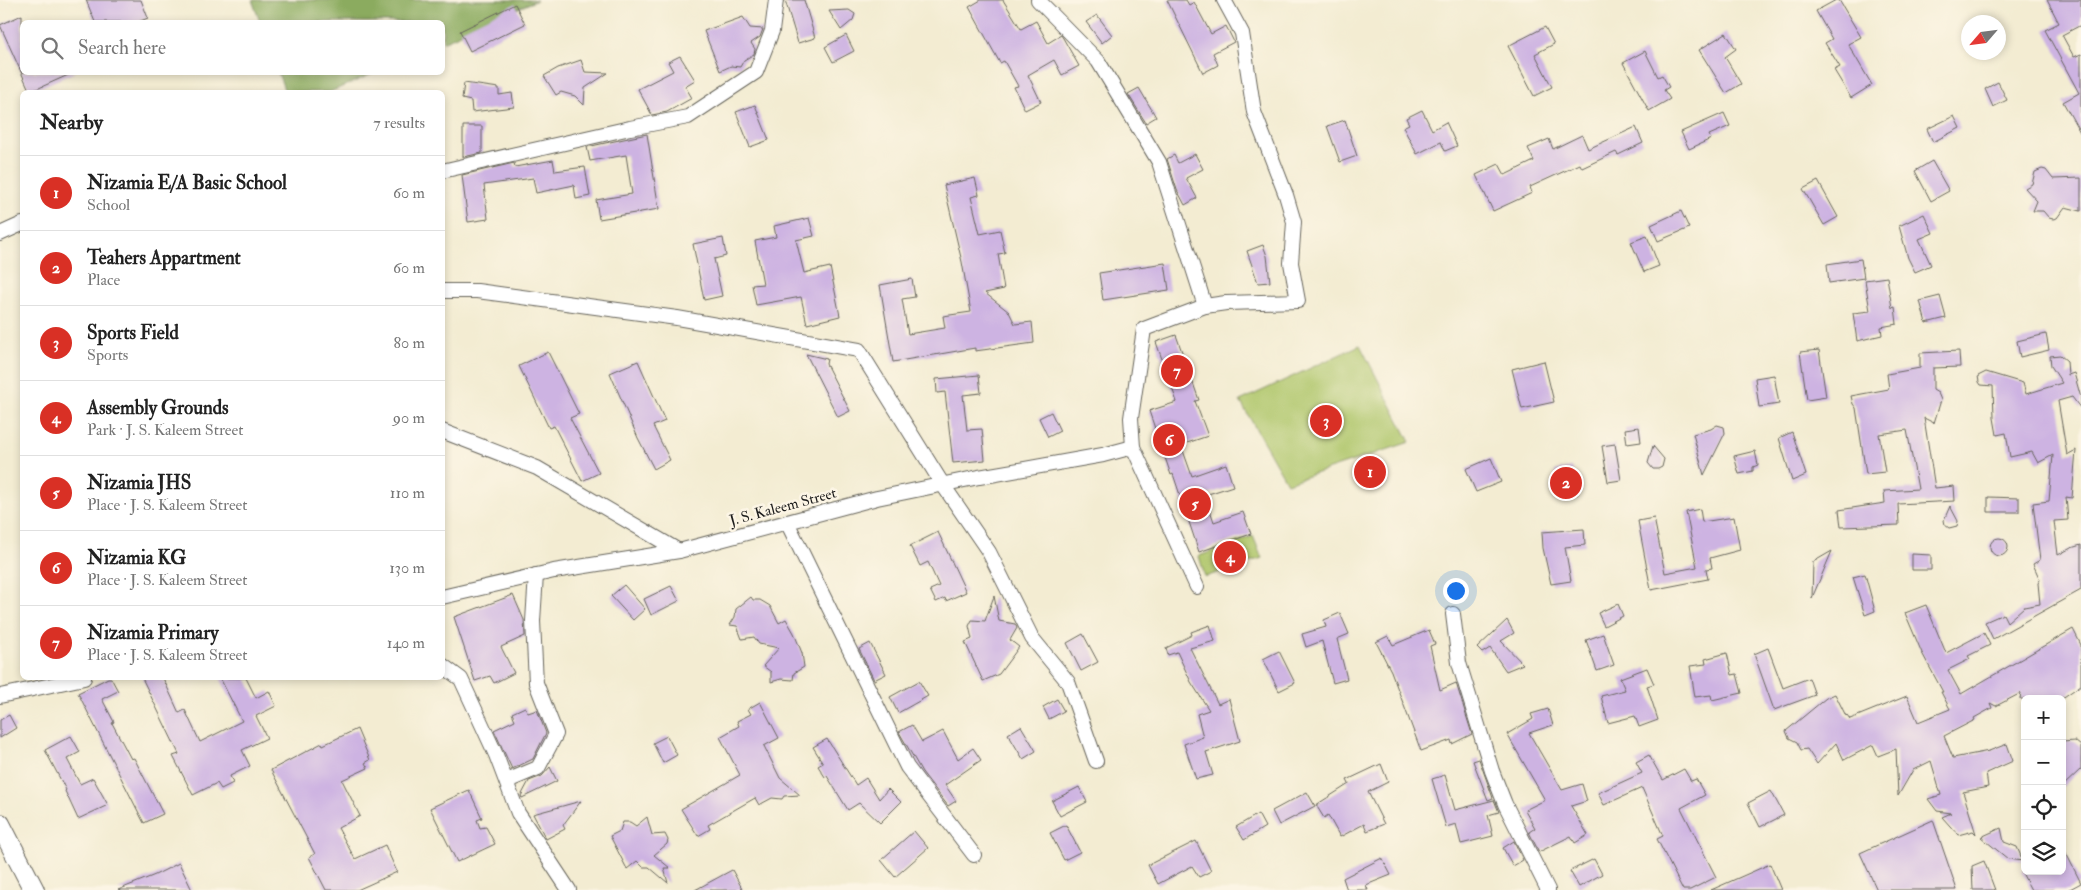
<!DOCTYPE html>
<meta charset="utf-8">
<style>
:root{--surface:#fff;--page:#f2f2f2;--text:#222;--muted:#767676;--line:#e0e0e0;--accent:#d93025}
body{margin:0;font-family:"IM FELL Double Pica",serif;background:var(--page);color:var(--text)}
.controls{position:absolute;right:15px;bottom:15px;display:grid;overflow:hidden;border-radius:8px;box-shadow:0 2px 8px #0003}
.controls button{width:45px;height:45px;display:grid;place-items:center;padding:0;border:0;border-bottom:1px solid var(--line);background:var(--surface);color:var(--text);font:25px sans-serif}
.compass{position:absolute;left:1961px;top:15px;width:45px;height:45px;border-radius:50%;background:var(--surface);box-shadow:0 2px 8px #0003;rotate:242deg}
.you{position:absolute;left:1455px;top:590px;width:18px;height:18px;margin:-12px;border:4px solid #fff;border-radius:50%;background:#1a73e8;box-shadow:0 0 0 8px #1a73e833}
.badge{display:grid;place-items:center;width:32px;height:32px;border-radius:50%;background:var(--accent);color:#fff;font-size:16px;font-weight:700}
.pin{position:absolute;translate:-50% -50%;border:2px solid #fff;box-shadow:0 1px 5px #0006}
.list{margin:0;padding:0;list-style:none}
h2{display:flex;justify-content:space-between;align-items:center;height:65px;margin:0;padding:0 20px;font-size:21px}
h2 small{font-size:16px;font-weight:400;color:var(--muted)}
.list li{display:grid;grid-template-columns:32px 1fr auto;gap:15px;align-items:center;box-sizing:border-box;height:75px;padding:0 20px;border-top:1px solid var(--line)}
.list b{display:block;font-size:19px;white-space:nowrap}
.list p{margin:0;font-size:16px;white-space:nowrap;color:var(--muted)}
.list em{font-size:16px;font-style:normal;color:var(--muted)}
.icon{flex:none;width:28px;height:28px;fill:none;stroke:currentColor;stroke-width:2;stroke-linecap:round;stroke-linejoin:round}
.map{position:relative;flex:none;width:2081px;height:890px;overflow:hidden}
.search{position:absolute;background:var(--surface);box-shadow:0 2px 8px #0003;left:20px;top:20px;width:425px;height:55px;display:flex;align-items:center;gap:12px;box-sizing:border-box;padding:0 18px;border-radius:8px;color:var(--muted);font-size:19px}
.panel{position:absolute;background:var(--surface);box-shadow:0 2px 8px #0003;left:20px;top:90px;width:425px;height:590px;border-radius:8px}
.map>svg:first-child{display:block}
.green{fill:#afc66b;stroke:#667144}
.forest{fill:#8bab5f;stroke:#54643e}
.building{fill:#cdb3e2}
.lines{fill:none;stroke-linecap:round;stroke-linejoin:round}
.street-casing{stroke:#67655c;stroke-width:16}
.secondary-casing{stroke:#67655c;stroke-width:22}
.street{stroke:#fff;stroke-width:14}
.secondary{stroke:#fff;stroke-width:20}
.labels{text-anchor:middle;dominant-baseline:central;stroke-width:5;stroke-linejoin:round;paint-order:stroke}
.street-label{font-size:15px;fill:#1c1c1c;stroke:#fcf5e5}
</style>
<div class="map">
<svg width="2081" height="890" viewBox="0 0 2081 890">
<rect width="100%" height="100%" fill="#fcf5e5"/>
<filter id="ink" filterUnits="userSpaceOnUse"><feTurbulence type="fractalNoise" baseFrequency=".02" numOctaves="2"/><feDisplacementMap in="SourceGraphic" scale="10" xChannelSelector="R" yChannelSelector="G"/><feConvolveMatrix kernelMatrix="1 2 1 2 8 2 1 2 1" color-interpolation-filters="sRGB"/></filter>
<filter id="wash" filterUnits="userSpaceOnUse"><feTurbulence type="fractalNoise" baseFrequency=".0096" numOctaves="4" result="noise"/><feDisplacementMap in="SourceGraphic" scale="20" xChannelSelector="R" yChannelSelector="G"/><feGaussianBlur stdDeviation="1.12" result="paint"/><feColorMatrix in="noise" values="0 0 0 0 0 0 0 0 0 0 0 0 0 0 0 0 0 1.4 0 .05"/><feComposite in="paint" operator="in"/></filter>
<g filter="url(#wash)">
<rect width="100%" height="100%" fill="#f3ecd2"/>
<g class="green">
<polygon points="1360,345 1410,442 1287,483 1240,401"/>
<polygon points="1253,536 1262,558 1205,577 1199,556"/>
</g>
<g class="forest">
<polygon points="252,0 537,0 443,42 442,22 260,22"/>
<polygon points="278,73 278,72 375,73 330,92 285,92"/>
</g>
<g id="blocks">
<g class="building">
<polygon points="86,0 141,0 148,18 138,22 95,22"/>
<polygon points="785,0 804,0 815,38 798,43"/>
<polygon points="981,0 1003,0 1021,29 1036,21 1048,43 1061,35 1063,38 1079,66 1062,75 1054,60 1028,75 1041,102 1025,110 1014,87 1018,86 1004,61 1000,63 969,7"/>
<polygon points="1167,0 1186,0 1189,5 1194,2 1211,34 1226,26 1234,42 1213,53 1218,65 1203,73"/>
<polygon points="1836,0 1839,0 1861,37 1848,44 1872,85 1851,98 1834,70 1840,67 1825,43 1832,39 1816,11"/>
<polygon points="2047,0 2081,0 2081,25 2062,35 2074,57 2081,54 2081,134 2063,102 2079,93 2045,30 2059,23"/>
<polygon points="515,4 525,24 470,51 460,31"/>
<polygon points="849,10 855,14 853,20 841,30 829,11"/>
<polygon points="22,15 22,72 75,72 30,92 0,25"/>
<polygon points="1097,15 1112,35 1102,43 1086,22"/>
<polygon points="743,17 750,28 763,29 760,37 751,43 755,49 754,54 744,60 740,67 731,66 720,71 704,31"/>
<polygon points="1545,27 1554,44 1535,54 1552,87 1534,96 1508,46"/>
<polygon points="1726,33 1736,49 1725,57 1741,84 1726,93 1699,50"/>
<polygon points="846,35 854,51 833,62 825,47"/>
<polygon points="1645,51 1658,77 1662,75 1669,87 1664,90 1670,99 1649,111 1623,63"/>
<polygon points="680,56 695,80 685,86 692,98 667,112 652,115 638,89 673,71 668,62"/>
<polygon points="581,60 585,72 608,73 585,88 584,105 575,96 561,92 556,95 544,76 558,68"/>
<polygon points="1998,82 2007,100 1993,107 1985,89"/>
<polygon points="464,83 499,88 499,95 512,93 514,107 472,112 471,101 462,99"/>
<polygon points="1139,88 1156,117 1146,123 1128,94"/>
<polygon points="755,105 769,140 750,147 736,112"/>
<polygon points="1422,110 1432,130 1446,122 1457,146 1445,151 1441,142 1417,154 1403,127 1409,124 1406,118"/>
<polygon points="1724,113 1730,126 1709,135 1711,139 1689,149 1681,132"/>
<polygon points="1954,116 1960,128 1933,142 1927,129"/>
<polygon points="1345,120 1357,156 1340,162 1327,126"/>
<polygon points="463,126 482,126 482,153 463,157"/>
<polygon points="1636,127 1643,143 1618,155 1616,152 1582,168 1580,164 1530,187 1532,193 1493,211 1476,175 1499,164 1505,175 1534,161 1528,148 1549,139 1553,149 1582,135 1588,149"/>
<polygon points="647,134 659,209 599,219 596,200 632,194 626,155 590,161 587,147"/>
<polygon points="1195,154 1203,169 1186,178 1197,198 1185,205 1177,190 1167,159 1174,155 1178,163"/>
<polygon points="553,160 555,171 585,167 590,196 576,199 574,185 536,193 533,178 484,185 488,219 468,222 462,175 514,163 515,167"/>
<polygon points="1932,161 1949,191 1931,201 1915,171"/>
<polygon points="2042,169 2046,170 2053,179 2081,178 2081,211 2065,207 2057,218 2053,219 2049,218 2043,211 2033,211 2037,201 2025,188 2032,184 2035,172"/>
<polygon points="975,178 979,195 971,197 980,234 1000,230 1005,253 998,254 1004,289 985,293 1009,312 1015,324 1032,322 1034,343 975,351 975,348 893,362 880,285 912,279 915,297 902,299 908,334 945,328 943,316 971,312 962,262 944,185"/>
<polygon points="1818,181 1838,217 1824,225 1803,189"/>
<polygon points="1681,211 1689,228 1658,241 1651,225"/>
<polygon points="1924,214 1933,233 1919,239 1931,265 1915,272 1908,258 1899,226"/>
<polygon points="809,218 814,236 796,240 804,273 830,267 840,316 807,324 801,297 756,305 752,285 763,284 755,241 776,237 774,226"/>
<polygon points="1647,236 1659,266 1644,272 1631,242"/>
<polygon points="723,238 726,256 714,259 722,296 704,300 693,244"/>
<polygon points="1263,245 1267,256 1270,282 1258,283 1247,251"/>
<polygon points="1861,259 1864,278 1829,283 1827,264"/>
<polygon points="1165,263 1169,290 1103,300 1099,273"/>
<polygon points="1887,277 1892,308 1895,307 1897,324 1881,327 1882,335 1857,341 1853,313 1870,311 1865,280"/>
<polygon points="1940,296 1946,318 1926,323 1920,301"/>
<polygon points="2046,334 2049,350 2020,357 2017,341"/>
<polygon points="1176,335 1199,400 1195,401 1208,436 1181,445 1192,476 1226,464 1233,486 1205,495 1214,522 1243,512 1251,534 1199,552 1173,474 1171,475 1149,411 1177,402 1156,342"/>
<polygon points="1819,350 1826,397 1807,400 1800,352"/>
<polygon points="1959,351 1960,367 1933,368 1933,390 1938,393 1941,400 1934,423 1924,418 1935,488 1954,486 1955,501 1898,504 1899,525 1841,527 1839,510 1885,503 1884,491 1918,489 1907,430 1879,434 1885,472 1866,474 1856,408 1853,404 1851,396 1889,389 1887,374 1920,368 1920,353"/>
<polygon points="548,352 579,414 570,418 599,473 582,481 554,426 549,428 519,366"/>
<polygon points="806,354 827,359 826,364 850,411 838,417"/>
<polygon points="2060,355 2067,361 2068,375 2074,373 2081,398 2081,409 2072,397 2058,401 2067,455 2076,450 2072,498 2066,497 2068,520 2054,521 2058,555 2071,548 2081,545 2081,590 1993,639 1985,622 2003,614 2007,622 2024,607 2040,604 2038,583 2040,580 2033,564 2040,560 2033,503 2049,501 2053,455 2038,463 2032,452 2010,457 2006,433 1997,435 1994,418 1993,386 1981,385 1979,382 1978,376 1986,372 2023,383 2026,394 2062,383 2051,366 2050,356"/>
<polygon points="638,361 665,421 653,426 670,460 654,469 638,438 610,373"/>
<polygon points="1544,361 1554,402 1522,409 1512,369"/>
<polygon points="979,375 981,393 963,395 967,430 982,429 985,460 953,463 945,392 937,393 936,379"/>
<polygon points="1774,375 1779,404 1759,407 1755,378"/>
<polygon points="1051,412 1060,431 1048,437 1039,418"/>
<polygon points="1717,425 1724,427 1725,433 1704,475 1693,434 1711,429"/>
<polygon points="1639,427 1641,442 1627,444 1625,429"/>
<polygon points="1792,432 1806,475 1792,481 1779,438"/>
<polygon points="1615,444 1621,480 1608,482 1602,446"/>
<polygon points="1653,446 1664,459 1662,467 1658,469 1653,469 1648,463"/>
<polygon points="1755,451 1758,465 1753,467 1753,471 1739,474 1734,456"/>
<polygon points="1491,458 1501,482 1476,492 1466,469"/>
<polygon points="1572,467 1578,494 1561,498 1555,471"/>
<polygon points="1988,497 2019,498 2019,512 1988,512"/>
<polygon points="1950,506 1958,521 1957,526 1949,528 1945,525 1944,520"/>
<polygon points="1700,509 1702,522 1734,517 1740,550 1710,558 1712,568 1706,569 1708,579 1651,590 1638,521 1654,518 1665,573 1697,567 1686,512"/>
<polygon points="1584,529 1585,545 1565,547 1571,581 1551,584 1543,548 1542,532"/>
<polygon points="938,532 966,592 946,601 945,598 936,602 930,590 939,586 928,562 920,566 910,546"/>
<circle cx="1999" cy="547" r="9"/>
<polygon points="1832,551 1812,598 1813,562"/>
<polygon points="1912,554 1931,555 1931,570 1912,570"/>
<polygon points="1865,574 1875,611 1865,615 1853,577"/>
<polygon points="624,585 645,609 633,620 611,596"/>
<polygon points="671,586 679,601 651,615 644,599"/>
<polygon points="513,595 524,620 525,636 501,647 514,673 494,683 490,676 475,681 454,617"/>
<polygon points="994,596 999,621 1015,624 1017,628 1010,640 1019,647 999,674 983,681 965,642 972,639 969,626 972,620 985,621"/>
<polygon points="751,597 753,600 760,600 770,606 779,623 786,619 794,633 802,653 804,667 794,673 793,680 781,679 771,682 771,672 763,666 779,648 759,644 754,637 742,639 737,626 730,625 735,617 736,609"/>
<polygon points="1618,604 1623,616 1604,626 1598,613"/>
<polygon points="1926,605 1946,653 1984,633 1990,645 1968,656 1970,659 1948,670 1961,694 2073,629 2081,645 2081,685 2061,699 2020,699 2021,693 1996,706 1990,703 1992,708 1974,718 1975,720 1944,736 1953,758 1989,751 2007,744 2013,761 1986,773 1988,787 1963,792 1976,834 1973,831 1958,835 1942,817 1951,813 1937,811 1928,799 1941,795 1931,761 1913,770 1898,796 1896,749 1878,756 1873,745 1844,760 1836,743 1817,764 1807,749 1801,750 1797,742 1789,738 1786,731 1826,698 1835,694 1846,716 1847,715 1850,719 1907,696 1918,722 1950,709 1941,692 1943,692 1922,653 1905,613"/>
<polygon points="1340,613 1349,634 1337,639 1347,679 1333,683 1322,641 1306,647 1302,634 1326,627 1324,620"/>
<polygon points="1507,620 1514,633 1501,641 1523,664 1506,671 1490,648 1482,653 1477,648"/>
<polygon points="1210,625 1215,641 1190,648 1218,704 1229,699 1240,741 1206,752 1213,775 1196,779 1184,744 1203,737 1197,714 1209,710 1191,682 1177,652 1168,655 1166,648 1192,635 1191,632"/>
<polygon points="1429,630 1435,644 1430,646 1440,690 1456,683 1472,734 1452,744 1451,740 1421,751 1391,671 1376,642 1388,636 1393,645"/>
<polygon points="1083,634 1098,662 1081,671 1067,643"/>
<polygon points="1603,634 1614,665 1597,671 1586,640"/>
<polygon points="870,643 886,674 874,680 859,649"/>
<polygon points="1768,648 1783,688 1809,678 1815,695 1774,710 1754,654"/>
<polygon points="1279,651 1295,683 1279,691 1263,659"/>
<polygon points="1727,653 1732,675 1737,674 1742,693 1712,700 1711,695 1695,697 1690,666 1706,664 1705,659"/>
<polygon points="1647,668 1654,684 1647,686 1658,720 1639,727 1635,716 1608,723 1601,696 1625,690 1620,678"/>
<polygon points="108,678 111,678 118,691 102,699 114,722 112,723 131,759 134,758 163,814 144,823 78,693"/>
<polygon points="142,678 163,678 179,713 185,710 200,742 242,721 220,678 246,678 256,698 269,691 276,706 256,716 267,738 242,750 250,766 230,776 233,783 221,789 217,783 193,795 173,756 179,754"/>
<polygon points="919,681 928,696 898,713 890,697"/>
<polygon points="1057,699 1064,711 1049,719 1043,707"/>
<polygon points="760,702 779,738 764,746 780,778 800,795 784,796 782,799 772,798 759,805 755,798 708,825 710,829 698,836 681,809 740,775 720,737 739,726 737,721 751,714 748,709"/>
<polygon points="525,707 528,713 537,710 546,733 533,759 512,769 494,730 515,720 512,713"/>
<polygon points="1548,709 1553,725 1529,733 1562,790 1582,784 1587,801 1571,806 1588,835 1575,843 1571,836 1539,852 1529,832 1535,828 1525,810 1545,800 1507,734 1533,719 1531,714"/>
<polygon points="9,715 16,728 0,738 0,720"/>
<polygon points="912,725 922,742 943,731 958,759 973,748 981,760 945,785 956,801 948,806 922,772 899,732"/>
<polygon points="1021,726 1036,751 1023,759 1008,734"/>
<polygon points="357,729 370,760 365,763 368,768 342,780 360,816 338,828 355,859 385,845 397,872 357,890 326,890 309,857 315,854 271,770 322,743 323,745"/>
<polygon points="71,736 80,752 67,759 80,784 93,778 108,805 78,819 65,791 66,790 45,750"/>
<polygon points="667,736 677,755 663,763 653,743"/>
<polygon points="827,739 856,785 866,778 879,799 888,789 901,802 880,823 859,803 848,810 827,776 825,777 818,766 823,763 813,747"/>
<polygon points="2075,741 2081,746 2081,769 2062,787 2062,742"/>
<polygon points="1649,755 1663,780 1684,769 1691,781 1696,779 1705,795 1681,808 1716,877 1690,890 1683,890 1657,839 1663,836 1642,788 1604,805 1598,793 1642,773 1636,762"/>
<polygon points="1479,759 1493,798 1488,800 1473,761"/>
<polygon points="1381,764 1388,782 1368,792 1384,824 1367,831 1364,824 1340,837 1328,815 1324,818 1316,805 1349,784 1347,780"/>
<polygon points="550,767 557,781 522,798 521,796 529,781 542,776"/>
<polygon points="1445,775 1455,810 1494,800 1499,812 1488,815 1493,836 1461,844 1456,824 1446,827 1432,779"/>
<polygon points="1079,787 1087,802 1060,816 1052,801"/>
<polygon points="469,790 482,818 477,820 480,828 486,827 495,844 457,862 430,808"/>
<polygon points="1771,791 1784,815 1760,827 1748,803"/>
<polygon points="1307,792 1315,806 1279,825 1272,811"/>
<polygon points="581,801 563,825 565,829 546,839 533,814"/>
<polygon points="1258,814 1265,827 1244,840 1236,827"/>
<polygon points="647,817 652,835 665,834 668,840 667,844 654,855 670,868 664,868 668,883 649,867 643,867 637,861 627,869 610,836 620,831 623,822 630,822 636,826"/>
<polygon points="1933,820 1957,890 1877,890 1860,853"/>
<polygon points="1066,825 1080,852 1064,860 1050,833"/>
<polygon points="2001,828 2004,842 2017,847 2023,861 2008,859 1981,837"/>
<polygon points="914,831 928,848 895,877 881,860"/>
<polygon points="1196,841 1211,871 1199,877 1192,866 1158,884 1148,865"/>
<polygon points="1514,841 1523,860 1513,866 1503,848"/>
<polygon points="2062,845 2081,883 2068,890 2031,890 2021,871 2062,871"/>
<polygon points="1382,858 1391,875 1366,885 1368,890 1347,890 1343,878"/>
<polygon points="1594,859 1602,874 1579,887 1570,871"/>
<polygon points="1984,861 1995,890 1973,890 1972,866"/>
<polygon points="179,863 192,890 118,890 155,875"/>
<polygon points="1770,864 1781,890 1711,890"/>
<polygon points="732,870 743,890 695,890"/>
</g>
</g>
</g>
<g filter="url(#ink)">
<use href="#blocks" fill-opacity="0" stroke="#67655c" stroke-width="1"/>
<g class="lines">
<defs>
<g id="street">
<polyline points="1038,0 1098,61 1159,162 1205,306"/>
<polyline points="442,171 630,128 688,117 756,72 772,31 776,0"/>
<polyline points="0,234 22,224"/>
<polyline points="442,291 477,291 677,318 859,350 943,485 989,552 1032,638 1068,682 1096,761"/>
<polyline points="442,431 537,468 679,551"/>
<polyline points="787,522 907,767 974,855"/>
<polyline points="1197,587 1133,447 1131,418 1144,329 1205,306 1226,303 1298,301 1291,263 1294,222 1286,195 1254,112 1242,33 1224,0"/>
<polyline points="442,597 554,571 679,551 877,498 979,477 1103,455 1133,447"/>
<polyline points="1453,614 1459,663 1492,771 1505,804 1548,890"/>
<polyline points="442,665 461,679 496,755 518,813 569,890"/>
<polyline points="0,696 84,678"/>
<polyline points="507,781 538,768 556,734 536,683 533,621 536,575"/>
</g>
<polyline id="secondary" points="0,824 34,890"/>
</defs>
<use href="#street" class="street-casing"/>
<use href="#secondary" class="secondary-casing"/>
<use href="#street" class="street"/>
<use href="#secondary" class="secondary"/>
</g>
</g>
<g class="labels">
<g class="street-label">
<text transform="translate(783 507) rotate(-15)">J. S. Kaleem Street</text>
</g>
</g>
</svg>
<div class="controls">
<button>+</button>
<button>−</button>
<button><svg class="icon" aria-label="locate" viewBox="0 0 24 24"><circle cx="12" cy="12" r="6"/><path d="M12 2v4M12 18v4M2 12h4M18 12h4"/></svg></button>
<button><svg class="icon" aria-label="layers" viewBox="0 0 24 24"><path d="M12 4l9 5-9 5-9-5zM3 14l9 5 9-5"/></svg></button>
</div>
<svg class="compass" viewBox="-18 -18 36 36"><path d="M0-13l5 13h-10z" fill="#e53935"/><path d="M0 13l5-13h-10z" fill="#767676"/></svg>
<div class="you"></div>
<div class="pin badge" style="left:1370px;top:472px">1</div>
<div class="pin badge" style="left:1566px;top:483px">2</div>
<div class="pin badge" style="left:1326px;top:421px">3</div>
<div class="pin badge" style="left:1230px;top:557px">4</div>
<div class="pin badge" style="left:1195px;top:504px">5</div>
<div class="pin badge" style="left:1169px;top:440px">6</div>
<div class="pin badge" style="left:1177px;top:371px">7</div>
<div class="search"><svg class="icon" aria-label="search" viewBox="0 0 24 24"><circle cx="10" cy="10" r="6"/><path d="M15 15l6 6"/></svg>Search here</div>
<section class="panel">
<h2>Nearby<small>7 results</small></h2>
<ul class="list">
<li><span class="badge">1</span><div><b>Nizamia E/A Basic School</b><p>School</p></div><em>60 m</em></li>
<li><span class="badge">2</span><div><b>Teahers Appartment</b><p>Place</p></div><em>60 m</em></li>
<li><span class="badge">3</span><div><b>Sports Field</b><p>Sports</p></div><em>80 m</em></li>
<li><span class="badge">4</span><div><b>Assembly Grounds</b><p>Park · J. S. Kaleem Street</p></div><em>90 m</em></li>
<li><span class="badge">5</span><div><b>Nizamia JHS</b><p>Place · J. S. Kaleem Street</p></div><em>110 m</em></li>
<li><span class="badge">6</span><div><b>Nizamia KG</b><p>Place · J. S. Kaleem Street</p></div><em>130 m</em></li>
<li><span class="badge">7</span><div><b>Nizamia Primary</b><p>Place · J. S. Kaleem Street</p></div><em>140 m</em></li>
</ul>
</section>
</div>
